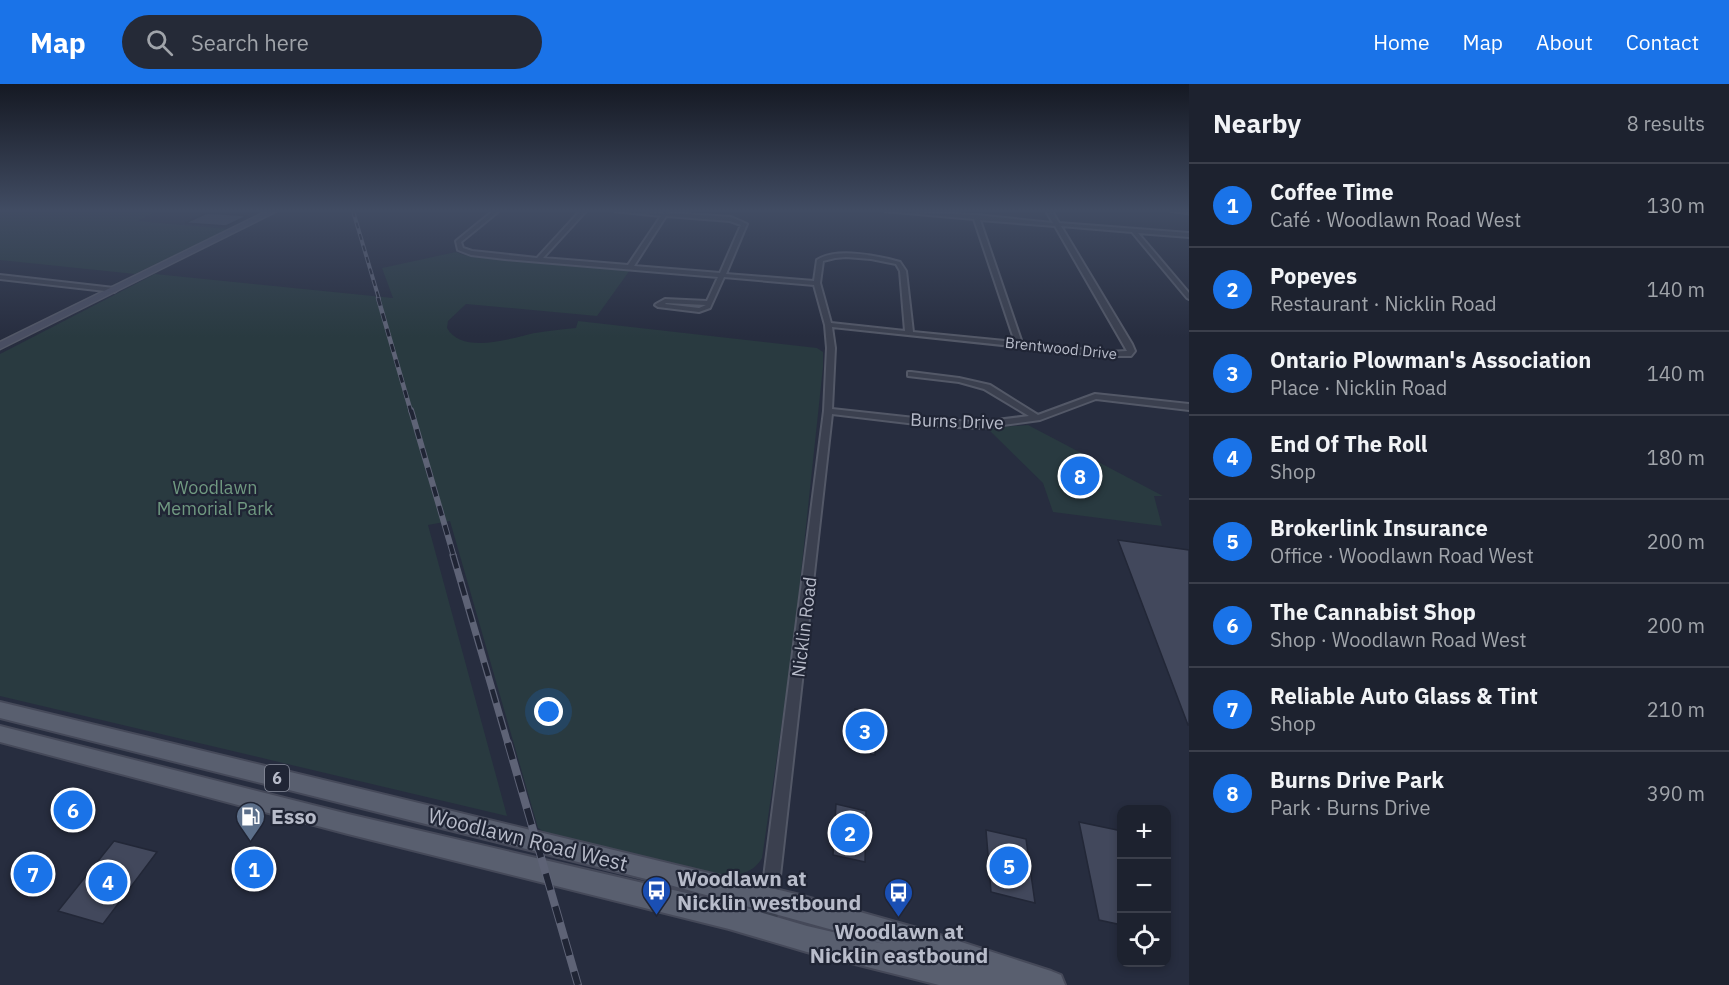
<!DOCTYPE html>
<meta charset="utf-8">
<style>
:root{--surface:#1d222f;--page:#252a37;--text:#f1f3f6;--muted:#a0a4aa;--line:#3b3f4b;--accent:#1a73e8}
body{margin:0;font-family:"IBM Plex Sans",sans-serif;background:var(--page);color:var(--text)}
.controls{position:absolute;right:18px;bottom:18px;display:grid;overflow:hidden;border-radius:12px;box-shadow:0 3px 9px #0003}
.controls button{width:54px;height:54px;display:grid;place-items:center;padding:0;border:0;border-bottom:2px solid var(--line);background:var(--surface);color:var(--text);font:30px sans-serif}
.you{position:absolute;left:549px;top:628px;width:21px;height:21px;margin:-15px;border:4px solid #fff;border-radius:50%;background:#1a73e8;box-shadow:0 0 0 9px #1a73e833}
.badge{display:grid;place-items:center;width:39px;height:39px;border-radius:50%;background:var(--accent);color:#fff;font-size:20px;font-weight:700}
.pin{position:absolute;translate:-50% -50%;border:3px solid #fff;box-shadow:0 2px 6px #0006}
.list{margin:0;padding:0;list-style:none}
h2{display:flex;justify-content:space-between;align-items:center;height:78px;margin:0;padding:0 24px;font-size:26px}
h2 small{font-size:20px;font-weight:400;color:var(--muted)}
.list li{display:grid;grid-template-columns:39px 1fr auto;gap:18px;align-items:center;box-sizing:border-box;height:84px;padding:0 24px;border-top:2px solid var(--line)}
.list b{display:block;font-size:22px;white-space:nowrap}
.list p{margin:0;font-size:20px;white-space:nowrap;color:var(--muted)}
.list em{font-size:20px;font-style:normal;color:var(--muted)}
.icon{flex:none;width:33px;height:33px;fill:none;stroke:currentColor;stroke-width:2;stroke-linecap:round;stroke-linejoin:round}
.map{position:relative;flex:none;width:1189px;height:901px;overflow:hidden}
header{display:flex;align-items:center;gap:36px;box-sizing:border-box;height:84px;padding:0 30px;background:var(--accent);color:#fff}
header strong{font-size:28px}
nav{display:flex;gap:33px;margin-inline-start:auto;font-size:21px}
.search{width:420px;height:54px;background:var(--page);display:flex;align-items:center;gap:15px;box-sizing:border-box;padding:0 21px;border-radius:33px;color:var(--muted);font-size:22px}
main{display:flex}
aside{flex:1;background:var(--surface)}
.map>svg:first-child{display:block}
.green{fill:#293a40}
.building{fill:#42485c;stroke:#222737;stroke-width:1.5}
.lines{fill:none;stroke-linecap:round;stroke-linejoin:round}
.minor-casing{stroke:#535867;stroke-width:4}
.secondary-casing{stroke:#535867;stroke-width:3}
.primary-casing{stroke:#454959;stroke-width:4}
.minor{fill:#3b404f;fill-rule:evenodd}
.secondary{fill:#494e62;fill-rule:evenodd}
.primary{fill:#595f6f;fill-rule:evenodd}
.rail-far4-casing{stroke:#5e6376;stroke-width:4}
.rail-far3-casing{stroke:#5e6376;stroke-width:4.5}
.rail-far2-casing{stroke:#5e6376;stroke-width:6}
.rail-far1-casing{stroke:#5e6376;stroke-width:7}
.rail-casing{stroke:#5e6376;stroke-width:8}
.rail-far4{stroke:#202535;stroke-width:2;stroke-dasharray:6;stroke-linecap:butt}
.rail-far3{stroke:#202535;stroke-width:3;stroke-dasharray:8;stroke-linecap:butt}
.rail-far2{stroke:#202535;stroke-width:4;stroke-dasharray:10;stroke-linecap:butt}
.rail-far1{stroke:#202535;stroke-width:4.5;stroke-dasharray:14;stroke-linecap:butt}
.rail{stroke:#202535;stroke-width:6;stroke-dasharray:17;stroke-linecap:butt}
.labels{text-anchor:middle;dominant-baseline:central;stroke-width:4.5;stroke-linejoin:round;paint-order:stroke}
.far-street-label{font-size:15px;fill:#b8bcca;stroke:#202535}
.shield{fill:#202535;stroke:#8a8f9d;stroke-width:1.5}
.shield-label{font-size:16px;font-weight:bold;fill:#b8bcca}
.street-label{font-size:18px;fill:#b8bcca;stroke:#202535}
.park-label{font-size:18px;fill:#709981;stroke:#202535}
.near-poi-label{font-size:21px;font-weight:bold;fill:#b8bcca;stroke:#202535;text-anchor:start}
.near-street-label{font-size:21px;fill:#b8bcca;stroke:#202535}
</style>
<header>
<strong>Map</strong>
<div class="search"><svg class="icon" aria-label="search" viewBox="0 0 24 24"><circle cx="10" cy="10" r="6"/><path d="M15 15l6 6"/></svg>Search here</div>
<nav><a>Home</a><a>Map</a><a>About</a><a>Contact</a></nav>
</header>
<main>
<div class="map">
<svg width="1189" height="901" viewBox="0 0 1189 901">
<rect width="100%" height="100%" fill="#272d3f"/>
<g class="green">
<polygon points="0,127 158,127 137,137 228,145 135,190 0,176"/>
<path d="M456,168L464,171L630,186L597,232L466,220L448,237L447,244C462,271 512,254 535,249C548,247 562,245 576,244L578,237L817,264L823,268V283L793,564L762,774C753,789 741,790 724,793L549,751L538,744L450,437L428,441L507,732L0,612V270L155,190L393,214L382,184Z"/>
<polygon points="1028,341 1163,412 1154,412 1162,442 1053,428 1043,399 987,344"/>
</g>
<g class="building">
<polygon points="207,129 237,131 247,132 226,142 185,139"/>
<polygon points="1118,456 1189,466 1189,641 1188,641"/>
<polygon points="855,625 875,629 875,671 854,666"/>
<polygon points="836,720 866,727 865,778 833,771"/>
<polygon points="1079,738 1122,747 1122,841 1099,836"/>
<polygon points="986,746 1026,755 1035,819 991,808"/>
<polygon points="114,757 157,768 103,840 58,827"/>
</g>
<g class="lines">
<defs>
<g id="minor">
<path d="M493,127H499L461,158L463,164L472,167L537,174L580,127H586L543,174L628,181L661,132L614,127L663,129L664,127H670L668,129L731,133L747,140L726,190L814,197L817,176C836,163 879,172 900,178L906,187L913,248L1015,258L974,135L884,127L976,131L1053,139L1046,127H1052L1059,139L1189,149V153L1138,149L1189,209V215L1187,214L1132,148L1061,142L1132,260L1135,267L1131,272H1107L832,243L835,264L832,325L933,336L981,338L1029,332L984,305L959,298L908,292V288H911L959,294L990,301L1038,331L1095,310L1189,320V326L1096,315L1040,336L981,344L933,342L832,330L779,801L777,844L774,850L768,852L762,850L759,844L763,801L824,327L827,264L825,241L814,201L724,193L710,224L699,228L658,223L655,221L656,220L665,215L707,217L718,193L505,175L471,171L458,166L456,157ZM666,132L730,137L741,141L720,189L634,182ZM980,136L1055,142L1127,267L1107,268L1022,259ZM846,173L871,175L896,180L900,187L905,247L831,239L820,199L823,177L835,174ZM666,219L706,221L699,224L665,220Z"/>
<polygon points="0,191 114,204 117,206 114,208 0,195"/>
</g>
<g id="secondary">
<polygon points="267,127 277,127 0,265 0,258"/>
<polygon points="1170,127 1189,127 1189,130"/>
</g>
<polygon id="primary" points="0,618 796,810 924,846 1051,887 1061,891 1065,901 939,901 807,868 729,845 348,750 0,658 0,642 348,730 729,819 807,842 884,860 666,800 0,634"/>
</defs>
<use href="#minor" class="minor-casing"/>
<use href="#secondary" class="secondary-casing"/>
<use href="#primary" class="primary-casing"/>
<use href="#minor" class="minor"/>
<use href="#secondary" class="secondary"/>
<use href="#primary" class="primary"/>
<defs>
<polyline id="rail-far4" points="353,127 379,215"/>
<polyline id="rail-far3" points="378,214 411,328"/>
<polyline id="rail-far2" points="411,326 454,473"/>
<polyline id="rail-far1" points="453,471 508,660"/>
<polyline id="rail" points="508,659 578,901"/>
</defs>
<use href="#rail-far4" class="rail-far4-casing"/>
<use href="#rail-far3" class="rail-far3-casing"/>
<use href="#rail-far2" class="rail-far2-casing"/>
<use href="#rail-far1" class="rail-far1-casing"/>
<use href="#rail" class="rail-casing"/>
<use href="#rail-far4" class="rail-far4"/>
<use href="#rail-far3" class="rail-far3"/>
<use href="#rail-far2" class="rail-far2"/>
<use href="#rail-far1" class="rail-far1"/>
<use href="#rail" class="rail"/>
</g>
<linearGradient id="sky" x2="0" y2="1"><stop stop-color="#151923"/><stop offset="0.5" stop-color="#414c63"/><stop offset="1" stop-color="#414c63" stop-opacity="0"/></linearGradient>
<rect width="1189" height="253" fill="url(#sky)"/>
<defs>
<symbol id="fuel-pin" viewBox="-11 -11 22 30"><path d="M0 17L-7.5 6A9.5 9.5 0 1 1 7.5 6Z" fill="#5c6f8a" stroke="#202535"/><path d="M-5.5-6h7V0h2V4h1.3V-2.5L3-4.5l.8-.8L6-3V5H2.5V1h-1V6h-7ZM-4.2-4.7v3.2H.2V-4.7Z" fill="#fff"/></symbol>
<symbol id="bus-pin" viewBox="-11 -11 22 30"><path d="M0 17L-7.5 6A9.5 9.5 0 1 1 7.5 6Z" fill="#1a4fb4" stroke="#202535"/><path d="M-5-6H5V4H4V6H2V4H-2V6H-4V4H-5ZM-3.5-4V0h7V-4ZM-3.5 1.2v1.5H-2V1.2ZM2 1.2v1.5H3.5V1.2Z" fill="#fff"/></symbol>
</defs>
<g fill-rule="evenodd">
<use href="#fuel-pin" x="234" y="716" width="33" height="45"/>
<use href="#bus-pin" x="640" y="790" width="33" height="45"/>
<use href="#bus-pin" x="882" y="792" width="33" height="45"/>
</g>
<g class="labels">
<g class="far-street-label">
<text transform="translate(1061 264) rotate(6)">Brentwood Drive</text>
</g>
<rect class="shield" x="265" y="681" width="24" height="26" rx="4.5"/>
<g class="shield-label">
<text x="277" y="694">6</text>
</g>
<g class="street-label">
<text transform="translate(957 337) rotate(2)">Burns Drive</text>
<text transform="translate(804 543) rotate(-83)">Nicklin Road</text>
</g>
<g class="park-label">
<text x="215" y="403">Woodlawn<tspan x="215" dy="21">Memorial Park</tspan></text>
</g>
<g class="near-poi-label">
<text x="271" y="732">Esso</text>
<text x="677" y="794">Woodlawn at<tspan x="677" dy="24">Nicklin westbound</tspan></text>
<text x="899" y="847" text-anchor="middle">Woodlawn at<tspan x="899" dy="24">Nicklin eastbound</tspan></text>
</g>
<g class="near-street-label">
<text transform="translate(528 755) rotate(14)">Woodlawn Road West</text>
</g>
</g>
</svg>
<div class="controls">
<button>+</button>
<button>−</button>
<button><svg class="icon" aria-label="locate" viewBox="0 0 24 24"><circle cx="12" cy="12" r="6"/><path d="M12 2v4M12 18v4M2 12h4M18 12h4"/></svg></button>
</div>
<div class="you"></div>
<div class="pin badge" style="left:254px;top:785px">1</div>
<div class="pin badge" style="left:850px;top:749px">2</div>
<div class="pin badge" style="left:865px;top:647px">3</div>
<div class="pin badge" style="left:108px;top:798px">4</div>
<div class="pin badge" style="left:1009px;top:782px">5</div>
<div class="pin badge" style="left:73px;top:726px">6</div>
<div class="pin badge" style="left:33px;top:790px">7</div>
<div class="pin badge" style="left:1080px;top:392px">8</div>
</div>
<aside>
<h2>Nearby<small>8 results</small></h2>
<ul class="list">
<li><span class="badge">1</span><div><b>Coffee Time</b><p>Café · Woodlawn Road West</p></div><em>130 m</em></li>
<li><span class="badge">2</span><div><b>Popeyes</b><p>Restaurant · Nicklin Road</p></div><em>140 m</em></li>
<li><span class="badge">3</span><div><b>Ontario Plowman's Association</b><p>Place · Nicklin Road</p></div><em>140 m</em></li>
<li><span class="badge">4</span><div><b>End Of The Roll</b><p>Shop</p></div><em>180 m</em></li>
<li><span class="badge">5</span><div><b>Brokerlink Insurance</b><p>Office · Woodlawn Road West</p></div><em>200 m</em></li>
<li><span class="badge">6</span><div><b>The Cannabist Shop</b><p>Shop · Woodlawn Road West</p></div><em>200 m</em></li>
<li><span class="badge">7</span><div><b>Reliable Auto Glass &amp; Tint</b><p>Shop</p></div><em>210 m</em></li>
<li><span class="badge">8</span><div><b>Burns Drive Park</b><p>Park · Burns Drive</p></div><em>390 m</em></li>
</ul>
</aside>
</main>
